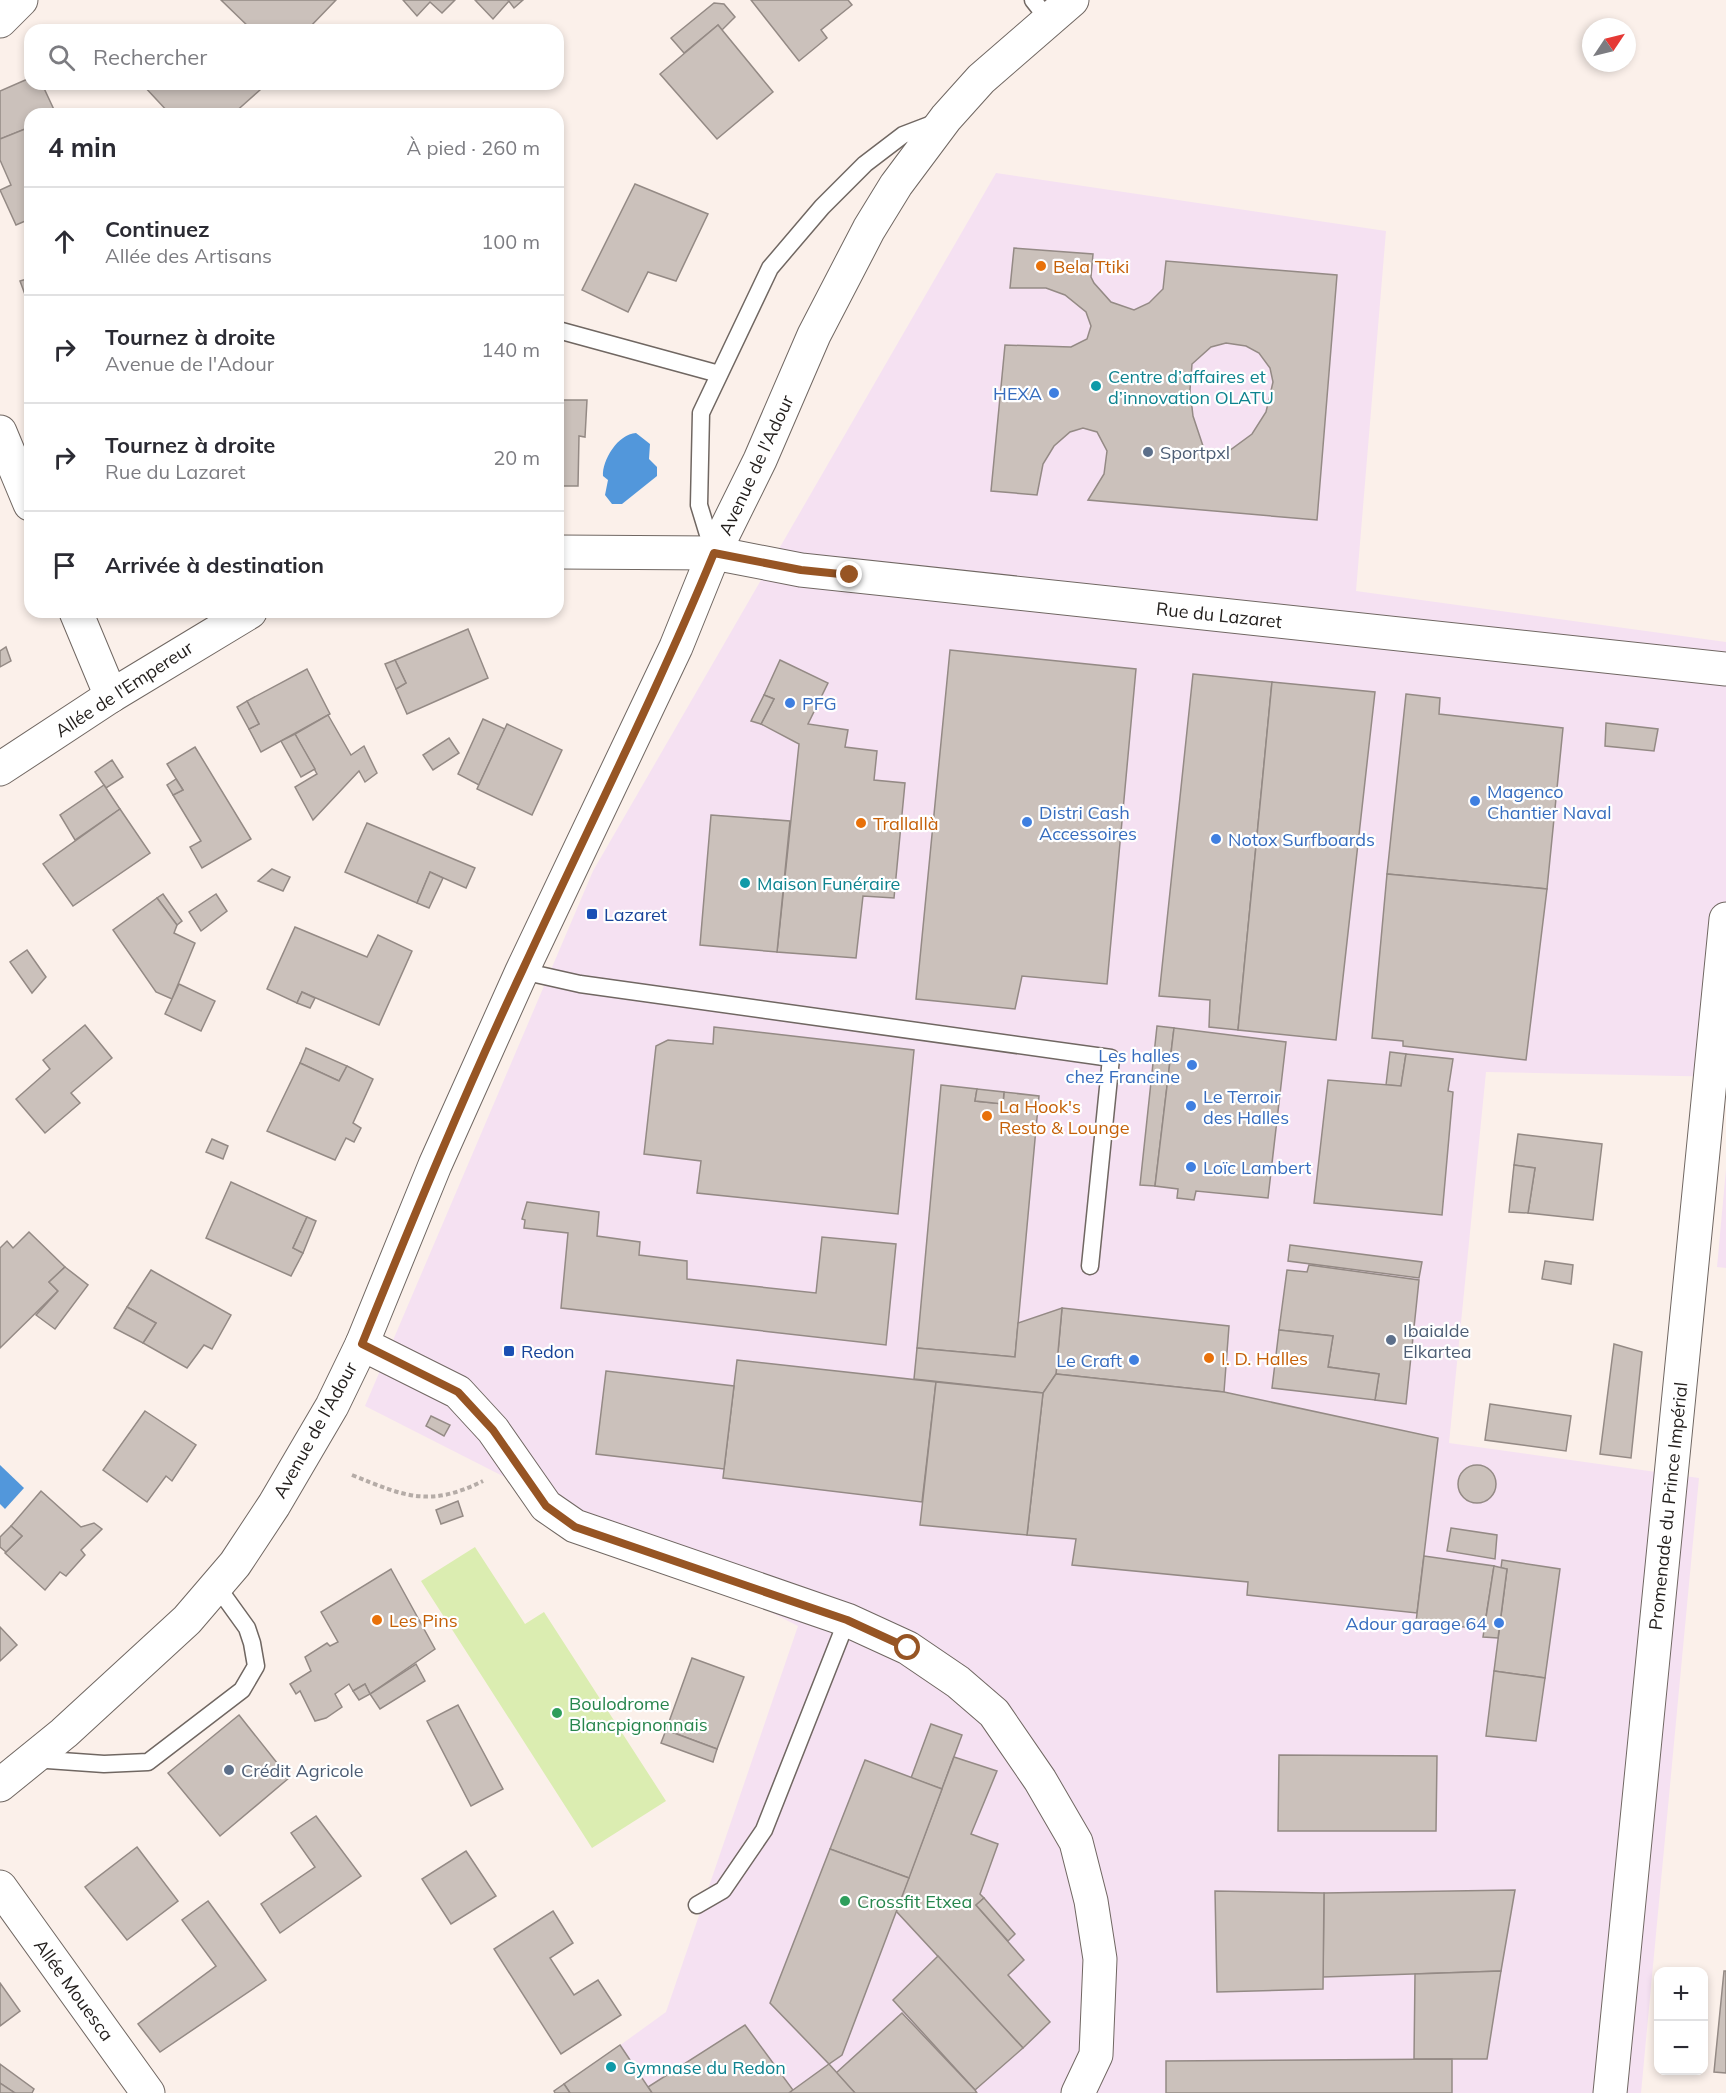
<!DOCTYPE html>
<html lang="fr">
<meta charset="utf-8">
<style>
:root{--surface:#fff;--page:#f2f2f3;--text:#2b2b33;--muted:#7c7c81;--line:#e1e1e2}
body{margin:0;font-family:Mulish,sans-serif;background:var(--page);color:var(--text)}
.controls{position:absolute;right:18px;bottom:18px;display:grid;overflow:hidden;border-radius:12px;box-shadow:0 3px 9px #0003}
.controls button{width:54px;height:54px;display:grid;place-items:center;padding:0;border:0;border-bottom:2px solid var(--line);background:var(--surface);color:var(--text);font:30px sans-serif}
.compass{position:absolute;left:1582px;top:18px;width:54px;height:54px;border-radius:50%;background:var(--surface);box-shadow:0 3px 9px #0003;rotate:55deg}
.stop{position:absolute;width:18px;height:18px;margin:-14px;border:4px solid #975524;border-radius:50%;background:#fff}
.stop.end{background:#975524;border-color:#fff;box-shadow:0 2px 6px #0008}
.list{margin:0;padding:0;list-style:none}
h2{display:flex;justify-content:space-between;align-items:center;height:78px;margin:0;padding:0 24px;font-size:26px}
h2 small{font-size:20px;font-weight:400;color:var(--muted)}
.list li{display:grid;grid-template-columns:39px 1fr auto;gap:18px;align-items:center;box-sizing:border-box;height:108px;padding:0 24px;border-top:2px solid var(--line)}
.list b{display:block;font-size:22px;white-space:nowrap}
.list p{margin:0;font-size:20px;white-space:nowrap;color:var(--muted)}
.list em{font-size:20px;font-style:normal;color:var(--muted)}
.icon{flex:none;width:33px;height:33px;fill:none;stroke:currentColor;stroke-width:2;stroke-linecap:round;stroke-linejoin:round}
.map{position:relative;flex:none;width:1726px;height:2093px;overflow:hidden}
.search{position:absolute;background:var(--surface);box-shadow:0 3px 9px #0003;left:24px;top:24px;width:540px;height:66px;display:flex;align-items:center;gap:15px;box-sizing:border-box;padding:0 21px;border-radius:18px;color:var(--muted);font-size:22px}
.panel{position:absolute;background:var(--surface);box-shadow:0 3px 9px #0003;left:24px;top:108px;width:540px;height:510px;border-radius:18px}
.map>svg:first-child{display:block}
.industrial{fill:#f5e1f2}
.green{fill:#dbedb1}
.water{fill:#5297db}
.building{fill:#cbc1bb;stroke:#948a85;stroke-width:1.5;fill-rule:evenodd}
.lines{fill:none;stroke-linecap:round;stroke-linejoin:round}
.service-casing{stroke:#706762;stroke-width:19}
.minor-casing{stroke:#706762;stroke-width:35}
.tertiary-casing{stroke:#706762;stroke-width:35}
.secondary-casing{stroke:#706762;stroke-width:35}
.path{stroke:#b5aca7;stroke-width:4;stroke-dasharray:4.5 3;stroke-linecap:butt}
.service{stroke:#fff;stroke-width:16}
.minor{stroke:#fff;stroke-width:33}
.tertiary{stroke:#fff;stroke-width:33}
.secondary{stroke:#fff;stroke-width:33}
.route{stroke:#975524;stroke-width:8}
.food-dot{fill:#e8710a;stroke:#fff;stroke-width:2}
.culture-dot{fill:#0f9aa8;stroke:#fff;stroke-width:2}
.shop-dot{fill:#3f7fe0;stroke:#fff;stroke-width:2}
.service-dot{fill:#5c6f8a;stroke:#fff;stroke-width:2}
.transit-dot{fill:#1a4fb4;stroke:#fff;stroke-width:2}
.leisure-dot{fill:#2e9e5b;stroke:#fff;stroke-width:2}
.labels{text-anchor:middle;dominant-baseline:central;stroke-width:4.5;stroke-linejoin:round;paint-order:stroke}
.food-label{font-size:18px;fill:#c56008;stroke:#fff;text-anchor:start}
.culture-label{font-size:18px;fill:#0d838f;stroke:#fff;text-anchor:start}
.shop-label{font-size:18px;fill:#366cbe;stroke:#fff;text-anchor:start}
.service-label{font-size:18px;fill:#4e5e75;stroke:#fff;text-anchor:start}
.street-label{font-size:18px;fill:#24201e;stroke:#fff}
.transit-label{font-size:18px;fill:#164399;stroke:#fff;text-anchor:start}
.leisure-label{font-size:18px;fill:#27864d;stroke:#fff;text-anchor:start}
</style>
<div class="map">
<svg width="1726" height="2093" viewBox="0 0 1726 2093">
<rect width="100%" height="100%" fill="#fbf0ea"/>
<g class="industrial">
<polygon points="996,173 1386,231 1356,591 1726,642 1726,1077 1486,1072 1449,1443 1699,1478 1641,2093 554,2093 666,2012 798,1626 365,1406 593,871"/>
<polygon points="1726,1169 1726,1268 1717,1267"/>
</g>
<polygon class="green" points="475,1547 525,1624 544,1612 666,1801 592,1848 421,1581"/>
<g class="water">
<path d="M636,433L650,444L649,459L657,467V476L622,504H612L605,495L608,480L603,476C602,460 618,434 636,433Z"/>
<polygon points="0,1465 24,1488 5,1509 0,1504"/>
</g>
<g class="building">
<polygon points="221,0 336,0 307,30 252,30"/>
<polygon points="403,0 455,0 442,13 430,2 417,16"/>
<polygon points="475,0 508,0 509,1 493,19"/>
<polygon points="508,0 523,0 514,8"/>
<polygon points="751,0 848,0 852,5 821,30 827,38 799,61"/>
<polygon points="714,3 724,4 735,17 722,30 718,25 684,53 671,38"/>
<polygon points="718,25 773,92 717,139 660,74"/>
<polygon points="30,78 30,84 42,84 56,114 30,114 30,127 0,139 0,91"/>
<polygon points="142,84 255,84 260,90 233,114 170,114"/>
<polygon points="30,127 30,219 16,225 0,190 11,185 0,160 0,139"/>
<polygon points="635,184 708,214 676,281 648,272 628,312 582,290"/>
<path d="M1014,248L1093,254L1091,277L1094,283L1111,302L1134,310L1149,303L1163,289L1166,261L1337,275L1317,520L1088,500L1104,474L1107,451L1097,432L1083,428L1070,432L1054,446L1043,464L1037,495L991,491L1005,345L1071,347L1087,339L1091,326L1086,312L1065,295L1046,288H1010ZM1226,343L1246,346L1259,353L1270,368L1273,382L1266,412L1252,434L1222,456L1208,461L1193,416L1190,390L1192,364L1211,347Z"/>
<polygon points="30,278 30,308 20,281"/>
<polygon points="558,400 587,400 585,437 579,436 578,486 558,486"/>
<polygon points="468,629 488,678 407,714 396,689 406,683 395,660"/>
<polygon points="6,647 11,661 0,667 0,651"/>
<polygon points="950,650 1136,669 1107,984 1022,976 1015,1009 916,999"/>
<polygon points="395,660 406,683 396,689 385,664"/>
<polygon points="780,660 828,683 808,724 848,730 845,747 877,751 874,780 905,783 894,898 863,896 856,958 777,952 799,744 761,724 774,699 764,695"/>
<polygon points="307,669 330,714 261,752 249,729 259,724 247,701"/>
<polygon points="1193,674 1272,682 1238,1030 1209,1027 1210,1000 1159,996"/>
<polygon points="1272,682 1375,692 1336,1040 1238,1030"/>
<polygon points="1406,694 1440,698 1439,714 1563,728 1547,889 1387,874"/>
<polygon points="764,695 774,699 761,724 751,721"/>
<polygon points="247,701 259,724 249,729 237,707"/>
<polygon points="328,715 351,755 364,746 377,773 365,782 359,771 313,820 295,787 317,774 295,734"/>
<polygon points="483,719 505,729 479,785 458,774"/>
<polygon points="1606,723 1658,729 1654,751 1605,746"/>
<polygon points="507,724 562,750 532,815 477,789"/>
<polygon points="295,734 315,769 301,777 281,741"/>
<polygon points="449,738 459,753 433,770 423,755"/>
<polygon points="195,747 251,839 202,868 190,847 201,841 173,795 183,790 167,764"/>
<polygon points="112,760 123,777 106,788 95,772"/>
<polygon points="176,779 183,790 173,795 167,785"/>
<polygon points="104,785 120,809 75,840 60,815"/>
<polygon points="120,809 150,853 73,906 43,864"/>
<polygon points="711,815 790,821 777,952 700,945"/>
<polygon points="367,823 475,868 466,888 430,872 417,903 345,872"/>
<polygon points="272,869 290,877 283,891 258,881"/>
<polygon points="430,872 443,878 429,908 417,903"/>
<polygon points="1387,874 1547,889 1526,1060 1403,1046 1403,1041 1372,1038"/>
<polygon points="163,894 182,921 177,925 157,898"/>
<polygon points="216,894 227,911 201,931 189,912"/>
<polygon points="157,898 177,925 174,933 195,943 172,999 156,992 113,930"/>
<polygon points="295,927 367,957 378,935 412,951 379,1025 302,992 297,1003 267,989"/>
<polygon points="27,950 46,977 32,993 10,962"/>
<polygon points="179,984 215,1001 201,1031 165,1014"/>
<polygon points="302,992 315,998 310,1008 297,1003"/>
<polygon points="85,1025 112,1058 71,1093 80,1103 45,1133 16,1099 50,1069 43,1060"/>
<polygon points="1157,1026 1174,1028 1155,1186 1140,1185"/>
<polygon points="714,1027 914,1050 898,1214 697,1193 701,1161 644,1154 656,1046 668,1040 713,1044"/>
<polygon points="1174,1028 1286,1042 1268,1198 1196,1191 1194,1200 1177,1198 1178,1189 1155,1186"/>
<polygon points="306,1048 347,1066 339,1081 300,1063"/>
<polygon points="1390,1052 1406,1054 1401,1086 1386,1085"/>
<polygon points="1406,1054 1453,1059 1448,1091 1453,1092 1442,1215 1314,1203 1328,1080 1401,1086"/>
<polygon points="300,1063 339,1081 347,1066 373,1079 353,1123 361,1128 354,1142 346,1138 335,1160 267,1131"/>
<polygon points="941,1085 977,1089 975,1101 1003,1104 1004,1092 1039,1096 1015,1357 917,1348"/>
<polygon points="977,1089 1004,1092 1003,1104 975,1101"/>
<polygon points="1518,1134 1602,1144 1593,1220 1528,1213 1535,1168 1514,1165"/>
<polygon points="212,1139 228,1146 223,1159 206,1152"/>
<polygon points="1514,1165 1535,1168 1528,1213 1509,1212"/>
<polygon points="231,1182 307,1217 293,1248 303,1253 291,1276 206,1238"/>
<polygon points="527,1202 599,1212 597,1236 640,1242 639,1255 687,1261 687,1279 816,1293 822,1237 896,1244 886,1345 561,1308 568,1233 524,1228 525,1220 522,1219"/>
<polygon points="307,1217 316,1221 303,1253 293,1248"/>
<polygon points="29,1232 65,1267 49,1282 58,1291 0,1348 0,1248 7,1241 13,1248"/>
<polygon points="1290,1245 1422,1262 1419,1278 1288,1261"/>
<polygon points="1545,1261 1573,1265 1571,1284 1542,1279"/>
<polygon points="1309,1265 1419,1280 1406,1404 1375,1400 1379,1374 1328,1367 1333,1336 1279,1330 1287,1270 1307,1272"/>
<polygon points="65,1267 88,1285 55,1329 36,1315 58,1291 49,1282"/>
<polygon points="151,1270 231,1315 212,1349 204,1345 187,1368 143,1343 156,1323 127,1307"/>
<polygon points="127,1307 156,1323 143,1343 114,1328"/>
<polygon points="1062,1308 1229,1326 1224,1392 1056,1374"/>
<polygon points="1062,1308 1056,1374 1043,1393 914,1379 917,1348 1015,1357 1018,1323"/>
<polygon points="1279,1330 1333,1336 1328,1367 1379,1374 1375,1400 1272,1388"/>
<polygon points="1614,1344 1642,1352 1631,1458 1600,1454"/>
<polygon points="737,1360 936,1382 922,1502 723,1478"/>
<polygon points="606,1371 734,1386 724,1469 596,1454"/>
<polygon points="1056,1374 1224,1392 1438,1438 1417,1613 1247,1595 1248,1582 1072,1565 1076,1539 1027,1535 1043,1393"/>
<polygon points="936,1382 1043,1393 1027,1535 920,1525"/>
<polygon points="1490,1404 1571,1416 1566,1451 1485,1440"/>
<polygon points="145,1411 196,1445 172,1481 166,1476 147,1502 103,1470"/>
<polygon points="431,1416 450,1425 444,1436 426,1426"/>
<circle cx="1477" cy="1484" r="19"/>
<polygon points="41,1491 81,1527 94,1523 102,1529 81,1550 85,1555 66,1576 60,1572 45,1590 5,1553 22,1536 11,1526"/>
<polygon points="458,1501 463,1516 441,1524 436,1510"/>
<polygon points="11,1526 22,1536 6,1552 0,1547 0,1537"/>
<polygon points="1451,1528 1497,1535 1495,1559 1447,1551"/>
<polygon points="1424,1556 1494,1566 1484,1629 1416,1622"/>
<polygon points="1502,1560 1560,1569 1545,1678 1494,1671 1507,1569 1501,1568"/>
<polygon points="1494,1566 1507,1569 1498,1638 1483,1637"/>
<polygon points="391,1569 435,1649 370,1694 365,1684 353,1691 349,1684 335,1694 342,1707 326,1718 315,1721 300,1691 296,1694 290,1684 311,1671 305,1657 327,1643 330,1646 338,1642 321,1612"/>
<polygon points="0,1627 17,1645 0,1661"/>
<polygon points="692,1658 744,1677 717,1749 666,1730"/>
<polygon points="416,1664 425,1681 380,1709 370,1694"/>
<polygon points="1494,1671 1545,1678 1536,1741 1486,1736"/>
<polygon points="365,1684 370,1694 359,1700 353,1691"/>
<polygon points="458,1705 503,1789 471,1806 427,1721"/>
<polygon points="239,1715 289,1778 220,1836 168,1773"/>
<polygon points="931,1724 962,1735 942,1789 911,1778"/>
<polygon points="666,1730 717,1749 713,1762 661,1743"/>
<polygon points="1279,1755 1437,1756 1436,1831 1278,1831"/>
<polygon points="954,1757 997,1771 971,1834 998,1844 980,1894 984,1898 976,1905 1024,1960 1008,1975 1050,2022 1023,2048 896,1911"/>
<polygon points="865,1760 942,1789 909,1878 830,1849"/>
<polygon points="316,1816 361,1876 280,1933 261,1904 315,1867 291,1833"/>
<polygon points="137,1847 178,1901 127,1940 85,1887"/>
<polygon points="830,1849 909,1878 842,2055 829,2064 770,2003"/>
<polygon points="466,1851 496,1896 451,1924 422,1879"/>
<polygon points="1515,1890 1501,1971 1323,1977 1324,1893"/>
<polygon points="1215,1891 1324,1893 1323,1989 1217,1992"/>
<polygon points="984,1898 1015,1934 1008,1941 976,1905"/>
<polygon points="208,1901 266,1980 160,2052 138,2024 216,1966 182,1920"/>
<polygon points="553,1911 573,1943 550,1958 574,1995 598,1980 621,2015 561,2054 494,1949"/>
<polygon points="938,1956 1023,2048 975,2090 893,2000"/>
<polygon points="1501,1971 1487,2059 1414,2059 1415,1974"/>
<polygon points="1724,1971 1726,1971 1726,2073 1714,2072"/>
<polygon points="0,1983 20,2011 0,2026"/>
<polygon points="902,2013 975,2090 977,2093 855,2093 836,2073"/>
<polygon points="745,2025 793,2090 789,2093 652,2093 648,2087"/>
<polygon points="620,2045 652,2093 570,2093 564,2084"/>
<polygon points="1452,2059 1452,2093 1166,2093 1166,2061"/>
<polygon points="0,2064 34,2089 32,2093 15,2093 0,2083"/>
<polygon points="829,2064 855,2093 789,2093 793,2090"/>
<polygon points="0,2083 15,2093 0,2093"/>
<polygon points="564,2084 570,2093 555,2093 554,2091"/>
</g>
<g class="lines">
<defs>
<g id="service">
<polyline points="1033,0 1048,19"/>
<polyline points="558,330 719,374"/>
<polyline points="713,551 699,505 701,413 770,268 822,207 865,164 903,135 937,122"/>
<polyline points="522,971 580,984 1111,1058 1090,1266"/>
<polyline points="33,1759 104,1764 148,1762 242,1690 256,1666 252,1643 247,1628 216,1585"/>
<polyline points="697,1905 723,1890 764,1830 847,1620"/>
</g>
<g id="minor">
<polyline points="0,21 21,0"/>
<polyline points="0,432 30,504"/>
<polyline points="714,553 801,570 1726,669"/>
<polyline points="76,612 111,696"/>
<polyline points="362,1344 458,1392 493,1430 546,1506 575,1526 847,1620 908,1648 958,1682 994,1713 1040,1780 1076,1842 1091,1901 1100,1959 1096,2055 1078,2093"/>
<polyline points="0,1887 148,2093"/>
<polyline points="1610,2093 1726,919"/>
</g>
<g id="tertiary">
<polyline points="558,552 714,553"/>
<polyline points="0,769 111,696 250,612"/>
</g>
<polyline id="secondary" points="0,1785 64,1733 187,1620 235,1564 274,1505 332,1406 362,1344 435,1165 522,971 676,647 714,553 760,460 814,335 869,229 896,185 946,118 981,79 1072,0"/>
</defs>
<use href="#service" class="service-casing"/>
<use href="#minor" class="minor-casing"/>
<use href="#tertiary" class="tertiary-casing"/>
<use href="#secondary" class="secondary-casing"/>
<path class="path" d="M352,1475C404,1496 429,1508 483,1481"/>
<use href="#service" class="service"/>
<use href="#minor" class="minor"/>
<use href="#tertiary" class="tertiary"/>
<use href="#secondary" class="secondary"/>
</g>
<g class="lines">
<path class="route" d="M850,575L801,570L714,553C656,694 587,830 523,969C465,1092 413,1218 362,1344L458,1392L493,1430L546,1506L575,1527L847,1620L908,1648"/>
</g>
<g class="food-dot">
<circle cx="1041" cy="266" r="6"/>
<circle cx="861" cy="823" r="6"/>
<circle cx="987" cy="1116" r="6"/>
<circle cx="1209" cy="1358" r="6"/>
<circle cx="377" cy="1620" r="6"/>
</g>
<g class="culture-dot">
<circle cx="1096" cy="386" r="6"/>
<circle cx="745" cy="883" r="6"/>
<circle cx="611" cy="2067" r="6"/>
</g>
<g class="shop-dot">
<circle cx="1054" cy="393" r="6"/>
<circle cx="790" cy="703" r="6"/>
<circle cx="1475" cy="801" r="6"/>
<circle cx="1027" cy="822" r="6"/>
<circle cx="1216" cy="839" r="6"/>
<circle cx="1192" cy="1065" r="6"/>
<circle cx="1191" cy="1106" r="6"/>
<circle cx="1191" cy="1167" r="6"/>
<circle cx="1134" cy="1360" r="6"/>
<circle cx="1499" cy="1623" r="6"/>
</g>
<g class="service-dot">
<circle cx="1148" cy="452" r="6"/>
<circle cx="1391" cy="1340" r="6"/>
<circle cx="229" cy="1770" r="6"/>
</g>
<g class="transit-dot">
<rect x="586" y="908" width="12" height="12" rx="3"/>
<rect x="503" y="1345" width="12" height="12" rx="3"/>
</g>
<g class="leisure-dot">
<circle cx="557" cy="1713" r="6"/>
<circle cx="845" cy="1901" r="6"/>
</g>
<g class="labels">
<g class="food-label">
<text x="1053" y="266">Bela Ttiki</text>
<text x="873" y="823">Trallallà</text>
<text x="999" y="1106">La Hook's<tspan x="999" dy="21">Resto &amp; Lounge</tspan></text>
<text x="1221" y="1358">I. D. Halles</text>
<text x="389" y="1620">Les Pins</text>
</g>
<g class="culture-label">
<text x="1108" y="376">Centre d’affaires et<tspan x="1108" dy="21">d’innovation OLATU</tspan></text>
<text x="757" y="883">Maison Funéraire</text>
<text x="623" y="2067">Gymnase du Redon</text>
</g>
<g class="shop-label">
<text x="1042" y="393" text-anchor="end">HEXA</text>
<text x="802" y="703">PFG</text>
<text x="1487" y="791">Magenco<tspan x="1487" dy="21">Chantier Naval</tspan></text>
<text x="1039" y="812">Distri Cash<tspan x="1039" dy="21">Accessoires</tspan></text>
<text x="1228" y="839">Notox Surfboards</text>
<text x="1180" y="1055" text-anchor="end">Les halles<tspan x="1180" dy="21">chez Francine</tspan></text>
<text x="1203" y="1096">Le Terroir<tspan x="1203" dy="21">des Halles</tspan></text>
<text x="1203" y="1167">Loïc Lambert</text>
<text x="1122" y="1360" text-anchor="end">Le Craft</text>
<text x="1487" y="1623" text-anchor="end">Adour garage 64</text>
</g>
<g class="service-label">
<text x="1160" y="452">Sportpxl</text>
<text x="1403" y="1330">Ibaialde<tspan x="1403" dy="21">Elkartea</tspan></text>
<text x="241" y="1770">Crédit Agricole</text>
</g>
<g class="street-label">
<text transform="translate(756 465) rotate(-65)">Avenue de l'Adour</text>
<text transform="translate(1219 615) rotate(6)">Rue du Lazaret</text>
<text transform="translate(124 689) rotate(-33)">Allée de l'Empereur</text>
<text transform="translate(315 1430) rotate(-61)">Avenue de l'Adour</text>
<text transform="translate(1668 1506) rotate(-84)">Promenade du Prince Impérial</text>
<text transform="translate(74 1990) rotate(54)">Allée Mouesca</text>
</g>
<g class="transit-label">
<text x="604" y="914">Lazaret</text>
<text x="521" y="1351">Redon</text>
</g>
<g class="leisure-label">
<text x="569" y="1703">Boulodrome<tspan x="569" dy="21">Blancpignonnais</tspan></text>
<text x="857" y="1901">Crossfit Etxea</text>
</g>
</g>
</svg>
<div class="controls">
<button>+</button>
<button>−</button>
</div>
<svg class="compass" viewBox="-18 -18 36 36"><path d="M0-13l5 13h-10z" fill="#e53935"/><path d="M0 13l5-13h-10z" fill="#7c7c81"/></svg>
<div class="stop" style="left:908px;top:1648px"></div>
<div class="stop end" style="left:850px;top:575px"></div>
<div class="search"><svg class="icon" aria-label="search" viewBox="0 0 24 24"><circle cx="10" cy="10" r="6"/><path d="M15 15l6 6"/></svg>Rechercher</div>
<section class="panel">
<h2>4 min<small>À pied · 260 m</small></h2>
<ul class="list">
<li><svg class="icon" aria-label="ahead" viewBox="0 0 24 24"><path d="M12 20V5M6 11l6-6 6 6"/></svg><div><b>Continuez</b><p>Allée des Artisans</p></div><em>100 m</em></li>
<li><svg class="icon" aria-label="right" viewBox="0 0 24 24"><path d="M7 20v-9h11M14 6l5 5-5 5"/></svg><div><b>Tournez à droite</b><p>Avenue de l'Adour</p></div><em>140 m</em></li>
<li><svg class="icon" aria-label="right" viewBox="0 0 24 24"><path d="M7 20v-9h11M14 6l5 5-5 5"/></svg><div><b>Tournez à droite</b><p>Rue du Lazaret</p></div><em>20 m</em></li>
<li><svg class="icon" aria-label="arrive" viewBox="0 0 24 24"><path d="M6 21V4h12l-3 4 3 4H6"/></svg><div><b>Arrivée à destination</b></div></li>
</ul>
</section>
</div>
